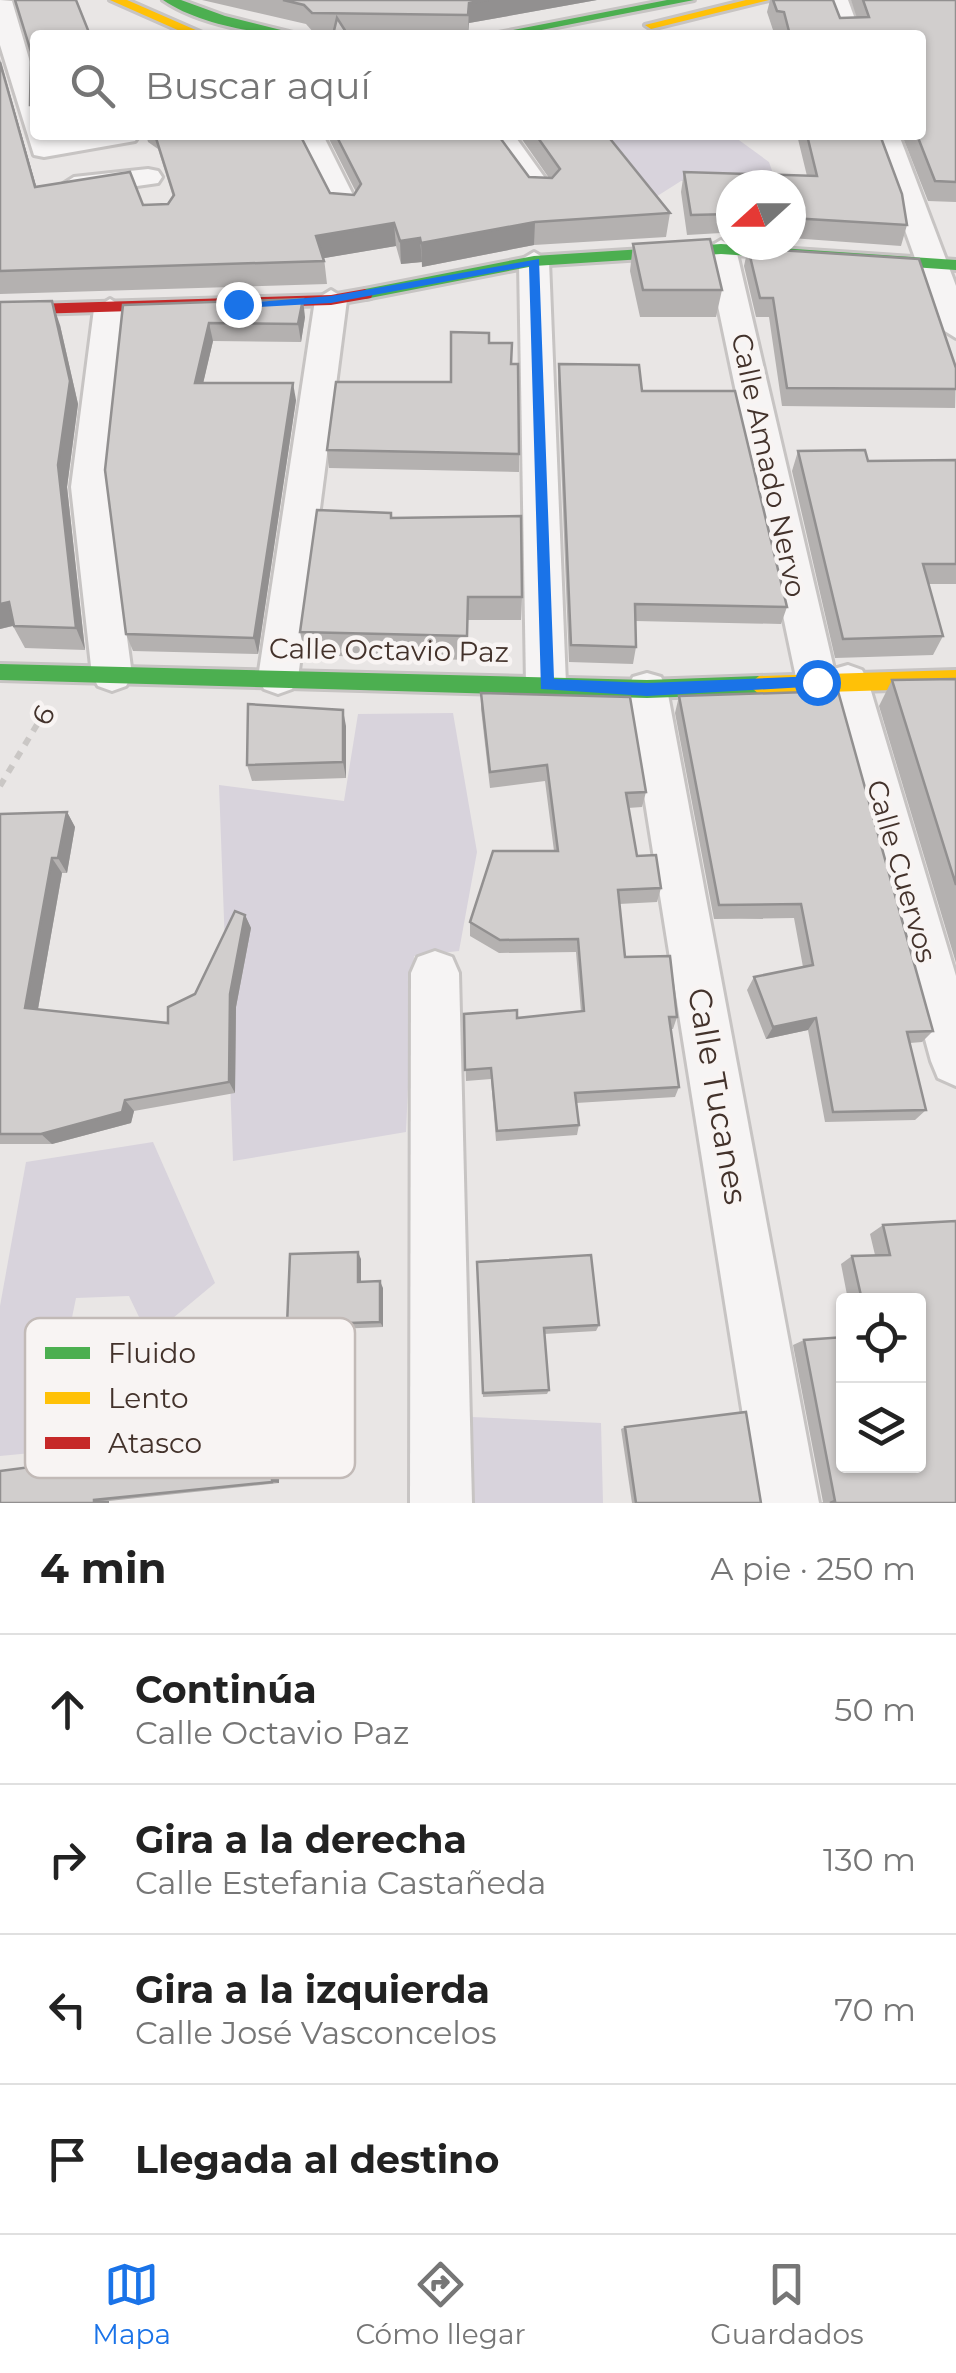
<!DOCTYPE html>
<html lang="es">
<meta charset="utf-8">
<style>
:root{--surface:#fff;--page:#f2f2f2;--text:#222;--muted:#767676;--line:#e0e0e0;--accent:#1a73e8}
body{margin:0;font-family:Montserrat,sans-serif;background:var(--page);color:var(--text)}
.controls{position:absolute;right:30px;bottom:30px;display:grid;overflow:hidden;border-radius:10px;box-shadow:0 2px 8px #0004}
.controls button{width:90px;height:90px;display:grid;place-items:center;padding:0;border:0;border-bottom:2px solid var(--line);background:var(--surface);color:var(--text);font:50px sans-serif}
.compass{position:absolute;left:716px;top:170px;width:90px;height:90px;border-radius:50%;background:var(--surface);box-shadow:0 2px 8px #0004;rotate:249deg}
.stop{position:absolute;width:30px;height:30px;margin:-22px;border:8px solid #1a73e8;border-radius:50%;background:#fff}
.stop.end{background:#1a73e8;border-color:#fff;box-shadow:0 2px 10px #0008}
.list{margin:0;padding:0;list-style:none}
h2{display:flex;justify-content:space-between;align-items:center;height:130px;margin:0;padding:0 40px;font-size:42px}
h2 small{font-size:32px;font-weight:400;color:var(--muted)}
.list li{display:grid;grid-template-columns:65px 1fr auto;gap:30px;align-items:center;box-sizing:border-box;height:150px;padding:0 40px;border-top:2px solid var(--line)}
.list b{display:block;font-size:38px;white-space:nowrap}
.list p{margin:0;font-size:32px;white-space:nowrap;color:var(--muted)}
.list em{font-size:32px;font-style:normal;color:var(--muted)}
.icon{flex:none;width:55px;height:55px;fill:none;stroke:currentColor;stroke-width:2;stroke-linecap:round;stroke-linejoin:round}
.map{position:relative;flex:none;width:956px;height:1503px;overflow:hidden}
.search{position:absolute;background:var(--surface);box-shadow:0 2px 8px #0004;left:30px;right:30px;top:30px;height:110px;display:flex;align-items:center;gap:25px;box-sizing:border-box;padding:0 35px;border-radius:10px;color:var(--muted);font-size:38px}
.sheet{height:730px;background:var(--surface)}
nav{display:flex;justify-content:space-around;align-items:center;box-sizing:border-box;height:140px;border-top:2px solid var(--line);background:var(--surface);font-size:28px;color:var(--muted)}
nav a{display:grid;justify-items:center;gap:5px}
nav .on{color:var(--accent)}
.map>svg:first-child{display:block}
.green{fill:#d8d3dc}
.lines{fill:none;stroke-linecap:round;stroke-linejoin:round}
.street-casing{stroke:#c7c4c3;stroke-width:6}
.fast-casing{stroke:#c7c4c3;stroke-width:6}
.slow-casing{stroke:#c7c4c3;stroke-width:6}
.jam-casing{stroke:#c7c4c3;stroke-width:6}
.path{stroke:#cac7c5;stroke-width:6;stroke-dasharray:8 8;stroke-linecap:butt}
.street{fill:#f6f4f4;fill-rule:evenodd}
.fast{fill:#4caf50;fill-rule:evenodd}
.slow{fill:#ffc107;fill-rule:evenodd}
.jam{fill:#c62828;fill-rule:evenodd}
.wall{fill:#b4b1b0}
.shaded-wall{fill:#929090}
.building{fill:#d1cecd;stroke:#929090;stroke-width:2.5}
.route{fill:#1a73e8}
.labels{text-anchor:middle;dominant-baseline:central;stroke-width:9;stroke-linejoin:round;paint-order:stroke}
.street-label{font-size:28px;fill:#43322b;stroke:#f8f4f3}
.near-street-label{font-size:32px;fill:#43322b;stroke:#f8f4f3}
.key{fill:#f8f4f3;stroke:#c2bab7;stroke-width:2.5}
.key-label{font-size:28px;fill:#43322b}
</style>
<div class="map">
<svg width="956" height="1503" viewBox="0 0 956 1503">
<rect width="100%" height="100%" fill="#e9e6e5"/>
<g class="green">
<polygon points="601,135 732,135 769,162 777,185 681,181 651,200"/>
<polygon points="453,713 477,852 459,951 414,956 406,1132 233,1161 219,785 344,801 358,714"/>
<polygon points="153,1142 215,1283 149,1338 129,1296 76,1298 57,1391 109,1385 104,1446 0,1456 0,1306 26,1162"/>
<polygon points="472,1417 601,1423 603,1503 473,1503"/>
</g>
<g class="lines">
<defs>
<g id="street">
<polygon points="0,0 12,1 35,79 35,135 54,135 55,139 139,135 135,141 44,157 34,155 0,45"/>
<polygon points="824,0 848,0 861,35 837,35"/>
<polygon points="295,135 323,135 360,209 356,215 336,215"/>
<polygon points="486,135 514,135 555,192 551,198 531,198"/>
<polygon points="871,135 899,135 956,286 956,338 940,328"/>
<polygon points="148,169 158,171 162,177 158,183 74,195 60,186 74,177"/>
<polygon points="721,240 736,249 834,669 848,665 862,670 868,681 956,976 956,1086 938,1078 931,1061 831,694 817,698 803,693 797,682 706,249"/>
<polygon points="534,252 549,261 566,684 560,695 546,700 532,695 526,684 519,261"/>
<polygon points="331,290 347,300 298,678 292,689 278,694 264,689 258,678 315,300"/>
<polygon points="110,299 126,309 107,487 132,675 126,686 112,691 98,686 92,675 71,487 94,309"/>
<polygon points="647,673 661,677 667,689 819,1503 757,1503 627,689 633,677"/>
<polygon points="435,951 452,957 459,973 472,1503 410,1503 411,973 418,957"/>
</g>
<g id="fast">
<path d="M163,0H181L225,16L301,35C258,35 198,24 163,0Z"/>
<polygon points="667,0 694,0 516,35 488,35"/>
<polygon points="721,244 956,260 956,270 721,254 534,266 365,299 357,294 365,289 534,256"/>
<polygon points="0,664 647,680 759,676 770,685 759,694 647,698 0,680"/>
</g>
<g id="slow">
<polygon points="110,0 127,0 207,35 189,35"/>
<polygon points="746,0 769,0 651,29 645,25"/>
<polygon points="956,670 956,688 759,694 748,685 759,676"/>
</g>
<polygon id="jam" points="365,289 373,294 371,298 331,305 0,315 0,305 331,295"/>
</defs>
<use href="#street" class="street-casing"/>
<use href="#fast" class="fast-casing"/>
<use href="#slow" class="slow-casing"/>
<use href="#jam" class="jam-casing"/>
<polyline class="path" points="0,786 44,713"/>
<use href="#street" class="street"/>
<use href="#fast" class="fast"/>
<use href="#slow" class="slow"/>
<use href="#jam" class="jam"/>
</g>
<g class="wall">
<polygon points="202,0 597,0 469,23 468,35 314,33 306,24"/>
<polygon points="770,0 833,0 840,18 857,18 851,0 956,0 956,202 928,201 902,135 921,135 921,35 781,35 780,31 773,30 767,12"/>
<polygon points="0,59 36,186 143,205 168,204 173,197 158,149 148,142 146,135 300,135 330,193 354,195 356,192 327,135 498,135 529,177 549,178 519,135 607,135 670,213 666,237 534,245 422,267 422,262 401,264 396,246 324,258 327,284 0,294"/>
<polygon points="797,135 880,135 907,225 901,246 791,238 791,185 731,185 731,235 721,233 687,235 681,192 684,172 807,176"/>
<polygon points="633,244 722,290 716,317 640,317 630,271"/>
<polygon points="748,248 956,368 955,408 782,406 769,317 756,317 744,266"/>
<polygon points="0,302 60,325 78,404 67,487 85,650 25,648 13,626 0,629"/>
<polygon points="123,305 305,317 301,342 213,341 203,383 296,400 258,654 133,651 126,634"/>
<polygon points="489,343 512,364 519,454 519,472 329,468 327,450 451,382"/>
<polygon points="559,364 642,391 787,607 781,624 635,621 636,647 633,664 569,662 558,383"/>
<polygon points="798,451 868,461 956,460 956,584 928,584 943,636 933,655 835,658 792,471"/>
<polygon points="392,518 522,597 521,620 468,620 467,660 305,655 300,632"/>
<polygon points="956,679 956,963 879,706 892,680"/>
<polygon points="481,693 646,792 642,807 628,808 637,856 661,888 657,902 619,904 625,957 677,1017 673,1029 671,1029 679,1087 675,1097 576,1103 579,1125 577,1135 496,1141 491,1079 466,1081 464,1014 517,1018 581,1012 576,952 499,953 470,936 470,922 554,851 545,781 490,788 481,709"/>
<polygon points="679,696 933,1031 922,1042 910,1043 926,1110 915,1120 825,1122 808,1030 766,1039 747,990 754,977 803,967 794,918 714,919 675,713"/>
<polygon points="346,726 346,778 252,781 247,765"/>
<polygon points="67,812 75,827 67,873 62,873 38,1009 168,1023 195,994 245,915 251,928 236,1007 235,1093 134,1111 131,1123 52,1144 0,1144 0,814"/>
<polygon points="956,1221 956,1503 821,1503 823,1502 793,1345 804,1340 844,1337 844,1466 918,1466 918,1300 848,1300 841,1264 852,1256 875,1255 870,1234 883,1225"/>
<polygon points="361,1259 361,1282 383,1288 383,1327 292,1331 287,1325"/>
<polygon points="477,1262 599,1325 596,1331 544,1334 549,1390 547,1394 483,1397"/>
<polygon points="280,1401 279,1483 109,1501 109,1503 0,1503 153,1451"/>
<polygon points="625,1427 761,1503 632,1503 621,1429"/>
</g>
<g class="shaded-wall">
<polygon points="488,0 597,0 469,23 468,35 469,3"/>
<polygon points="0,59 43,210 35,187"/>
<polygon points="535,222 534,245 422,267 421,243"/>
<polygon points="394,223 396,246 319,259 316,236"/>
<polygon points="420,238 422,262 401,264 400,241"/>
<polygon points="303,299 305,317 301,342 298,324"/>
<polygon points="52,301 60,325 78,404 67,487 85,650 76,628 58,465"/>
<polygon points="209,323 213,341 199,401 195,383"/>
<polygon points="293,383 296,400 258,654 254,638"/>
<polygon points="9,602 20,624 0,629 0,604"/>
<polygon points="343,710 346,726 346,778 343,762"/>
<polygon points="67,812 75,827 67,873 58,858"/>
<polygon points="52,858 62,873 36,1020 25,1008"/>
<polygon points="245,915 251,928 236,1007 235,1093 229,1082 230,994"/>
<polygon points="816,1018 808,1030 766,1039 773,1027"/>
<polygon points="125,1100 134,1111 131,1123 52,1144 41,1134"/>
<polygon points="358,1252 361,1259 361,1289 358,1282"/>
<polygon points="380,1281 383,1288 383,1327 380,1322"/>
<polygon points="272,1396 280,1401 279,1483 272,1482"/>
<polygon points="94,1500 109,1501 109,1503 94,1503"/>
</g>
<g class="building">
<polygon points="15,0 76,0 90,35 35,35 35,105 30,105 31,52"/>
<polygon points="283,0 488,0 469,3 468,15 312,13 304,5"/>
<polygon points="773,0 833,0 840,18 869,17 863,0 956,0 956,182 935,181 917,135 921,135 921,35 790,35 784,12 777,11"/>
<polygon points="337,18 348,35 333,35"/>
<polygon points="0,62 35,187 130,172 143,205 168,204 174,195 155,135 300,135 330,193 354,195 361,184 336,135 498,135 529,177 552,178 560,169 536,135 607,135 670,213 535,222 421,243 420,238 400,241 394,223 316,236 324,261 0,271"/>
<polygon points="807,135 880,135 902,194 907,225 791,218 791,185 731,185 731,214 691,215 684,172 817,176"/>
<polygon points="710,239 722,290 643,290 633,244"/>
<polygon points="748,248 919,259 956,368 956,389 787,388 773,298 760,298"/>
<polygon points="303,299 298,324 209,323 195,383 293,383 254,638 126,634 105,470 123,305"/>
<polygon points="52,301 70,381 58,465 76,628 14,626 9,602 0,604 0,302"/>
<polygon points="451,332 489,333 489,343 512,343 511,364 518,364 519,454 327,450 336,382 451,382"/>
<polygon points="559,364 639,365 642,391 735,391 787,607 635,604 636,647 571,645"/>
<polygon points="865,450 868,461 956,460 956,564 923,564 943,636 843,639 798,451"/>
<polygon points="317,510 391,513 391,518 521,516 522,597 468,597 467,636 300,632"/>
<polygon points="956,679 956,885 892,680"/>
<polygon points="838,691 933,1031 907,1032 926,1110 833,1112 816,1018 773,1027 754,977 813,965 801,904 719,905 679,696"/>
<polygon points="481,693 630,697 646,792 626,793 637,856 656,855 661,888 618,890 625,957 670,956 677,1017 669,1017 679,1087 575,1093 579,1125 497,1131 491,1068 465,1070 464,1014 517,1010 517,1018 584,1011 578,939 500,940 470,922 493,851 558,851 547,765 490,772"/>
<polygon points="248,704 343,710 343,762 247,765"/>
<polygon points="67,812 58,858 52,858 25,1008 168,1023 168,1007 195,994 235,911 245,915 230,994 229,1082 125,1100 122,1112 41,1134 0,1134 0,814"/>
<polygon points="956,1221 956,1503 830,1503 835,1501 804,1340 844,1337 844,1466 918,1466 918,1300 862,1300 852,1256 890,1255 883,1225"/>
<polygon points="358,1252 358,1282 380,1281 380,1322 287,1325 290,1254"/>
<polygon points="591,1255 599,1325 544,1328 549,1390 483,1393 477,1262"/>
<polygon points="272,1396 272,1482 94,1500 94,1503 0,1503 0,1471 153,1451 155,1408"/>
<polygon points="746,1412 761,1503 636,1503 625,1427"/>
</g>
<polygon class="route" points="539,259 554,679 647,683 817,676 825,682 823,686 647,696 541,689 529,266 331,303 238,308 232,304 331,296"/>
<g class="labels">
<g class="street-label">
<text transform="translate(769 465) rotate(78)">Calle Amado Nervo</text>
<text transform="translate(389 650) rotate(1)">Calle Octavio Paz</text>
<text transform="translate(43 715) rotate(-59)">6</text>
<text transform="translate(902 871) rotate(74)">Calle Cuervos</text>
</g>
<g class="near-street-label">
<text transform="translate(718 1096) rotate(80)">Calle Tucanes</text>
</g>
</g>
<rect x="25" y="1318" width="330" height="160" rx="15" class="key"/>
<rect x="45" y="1347" width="45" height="12" fill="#4caf50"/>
<rect x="45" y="1392" width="45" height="12" fill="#ffc107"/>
<rect x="45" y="1437" width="45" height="12" fill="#c62828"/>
<g class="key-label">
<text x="108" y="1363">Fluido</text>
<text x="108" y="1408">Lento</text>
<text x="108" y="1453">Atasco</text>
</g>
</svg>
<div class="controls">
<button><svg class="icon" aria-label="locate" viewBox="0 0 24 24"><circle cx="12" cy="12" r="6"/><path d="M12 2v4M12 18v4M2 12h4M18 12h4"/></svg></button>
<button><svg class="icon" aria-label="layers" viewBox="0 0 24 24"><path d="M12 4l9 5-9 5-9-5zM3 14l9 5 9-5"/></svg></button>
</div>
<svg class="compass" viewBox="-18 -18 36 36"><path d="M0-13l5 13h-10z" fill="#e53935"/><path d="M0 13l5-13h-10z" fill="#767676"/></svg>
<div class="stop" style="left:817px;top:682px"></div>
<div class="stop end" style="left:238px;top:304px"></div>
<div class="search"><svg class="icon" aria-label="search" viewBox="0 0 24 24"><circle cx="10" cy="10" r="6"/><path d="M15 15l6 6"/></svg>Buscar aquí</div>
</div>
<section class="sheet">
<h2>4 min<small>A pie · 250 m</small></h2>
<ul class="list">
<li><svg class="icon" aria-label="ahead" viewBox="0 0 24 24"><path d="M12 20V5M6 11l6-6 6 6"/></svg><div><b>Continúa</b><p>Calle Octavio Paz</p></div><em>50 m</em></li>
<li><svg class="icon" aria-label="right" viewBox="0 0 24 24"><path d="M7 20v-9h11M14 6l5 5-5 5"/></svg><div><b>Gira a la derecha</b><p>Calle Estefania Castañeda</p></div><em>130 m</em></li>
<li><svg class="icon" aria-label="left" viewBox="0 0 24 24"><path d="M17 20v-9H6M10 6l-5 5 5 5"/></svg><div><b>Gira a la izquierda</b><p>Calle José Vasconcelos</p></div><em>70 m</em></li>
<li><svg class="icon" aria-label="arrive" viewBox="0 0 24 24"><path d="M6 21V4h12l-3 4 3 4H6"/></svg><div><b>Llegada al destino</b></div></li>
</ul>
</section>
<nav>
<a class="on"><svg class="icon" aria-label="map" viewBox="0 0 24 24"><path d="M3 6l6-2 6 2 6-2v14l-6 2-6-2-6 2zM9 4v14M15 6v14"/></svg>Mapa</a>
<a><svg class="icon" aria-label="directions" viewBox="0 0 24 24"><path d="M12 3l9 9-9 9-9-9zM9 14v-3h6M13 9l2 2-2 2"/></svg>Cómo llegar</a>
<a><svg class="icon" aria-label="saved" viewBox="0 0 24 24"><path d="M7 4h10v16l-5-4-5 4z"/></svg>Guardados</a>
</nav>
